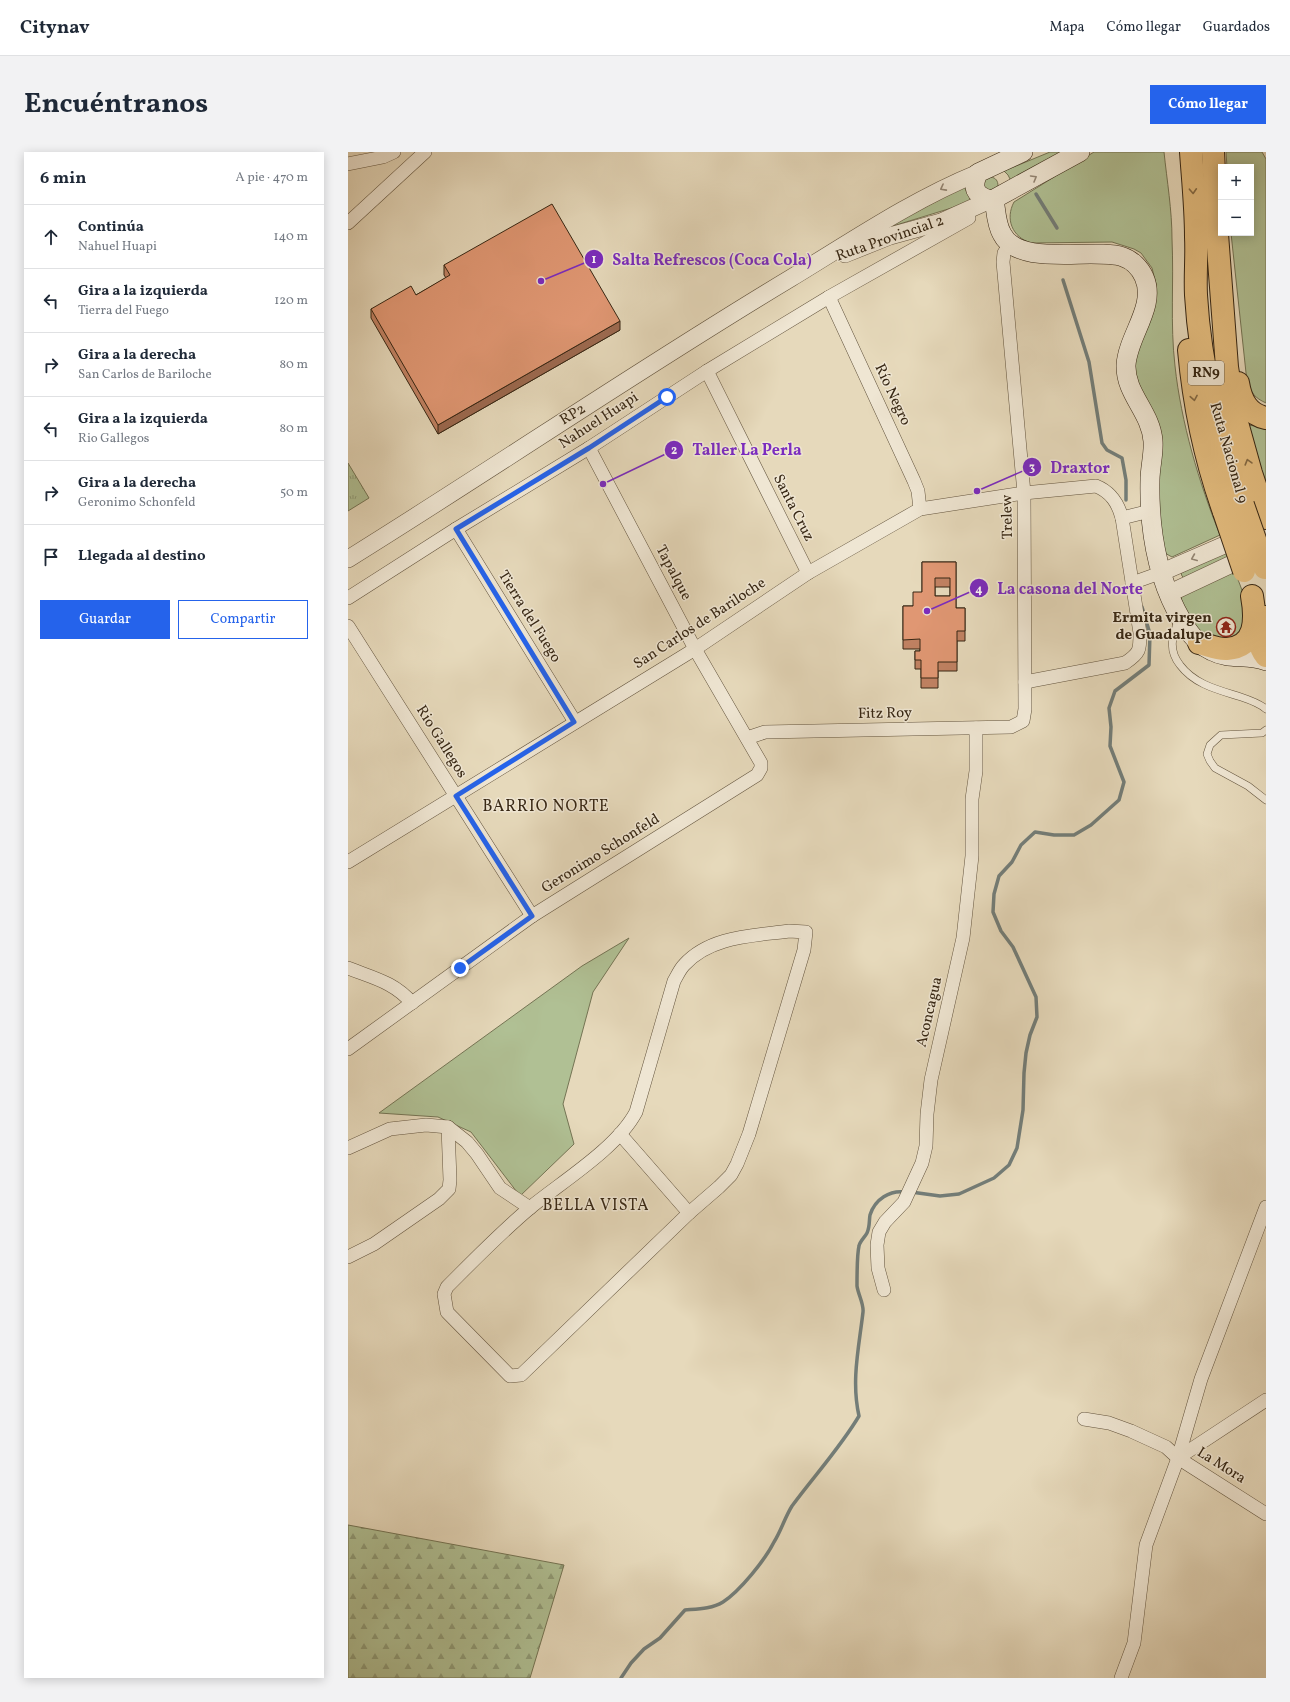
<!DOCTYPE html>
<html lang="es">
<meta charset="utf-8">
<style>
:root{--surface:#fff;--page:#f2f2f3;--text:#1f2937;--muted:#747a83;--line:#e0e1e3;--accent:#2563eb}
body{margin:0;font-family:Vollkorn,serif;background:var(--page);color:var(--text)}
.controls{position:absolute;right:12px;top:12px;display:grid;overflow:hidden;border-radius:0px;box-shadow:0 2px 10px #0003}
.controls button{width:36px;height:36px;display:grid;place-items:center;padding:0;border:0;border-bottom:1px solid var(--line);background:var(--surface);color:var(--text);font:20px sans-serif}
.stop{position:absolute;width:12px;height:12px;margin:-9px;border:3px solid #2563eb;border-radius:50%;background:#fff}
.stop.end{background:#2563eb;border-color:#fff;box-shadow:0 1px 4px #0008}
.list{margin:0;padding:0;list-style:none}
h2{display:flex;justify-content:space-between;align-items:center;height:52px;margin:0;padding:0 16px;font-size:17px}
h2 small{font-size:13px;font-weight:400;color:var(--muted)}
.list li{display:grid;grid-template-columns:26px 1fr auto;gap:12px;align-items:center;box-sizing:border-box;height:64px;padding:0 16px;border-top:1px solid var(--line)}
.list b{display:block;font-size:15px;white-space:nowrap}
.list p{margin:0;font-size:13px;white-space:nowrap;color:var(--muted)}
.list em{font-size:13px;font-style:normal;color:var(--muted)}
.actions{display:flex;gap:8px;padding:12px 16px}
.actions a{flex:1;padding:9px 0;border:1px solid var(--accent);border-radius:0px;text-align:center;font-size:14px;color:var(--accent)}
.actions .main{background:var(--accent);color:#fff}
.icon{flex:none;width:22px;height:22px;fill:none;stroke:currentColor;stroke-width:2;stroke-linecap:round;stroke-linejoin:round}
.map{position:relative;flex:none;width:918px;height:1526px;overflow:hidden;border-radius:0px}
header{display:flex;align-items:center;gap:24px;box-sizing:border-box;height:56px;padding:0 20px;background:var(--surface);border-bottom:1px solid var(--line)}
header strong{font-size:19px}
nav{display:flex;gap:22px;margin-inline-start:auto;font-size:14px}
.intro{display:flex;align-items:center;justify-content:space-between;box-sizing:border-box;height:96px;padding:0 24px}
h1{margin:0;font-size:28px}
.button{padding:10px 18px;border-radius:0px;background:var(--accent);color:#fff;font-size:14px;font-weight:700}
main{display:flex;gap:24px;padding:0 24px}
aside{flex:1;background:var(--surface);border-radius:0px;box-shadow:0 2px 10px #0003}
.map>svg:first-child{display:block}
.green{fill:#b0c094;stroke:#747454}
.forest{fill:url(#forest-firs);stroke:#747454}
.park{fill:url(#park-tufts);stroke:#747454}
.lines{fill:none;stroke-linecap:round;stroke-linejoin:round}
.stream{stroke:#737d78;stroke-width:3.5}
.service-casing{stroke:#63543e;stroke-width:8}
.minor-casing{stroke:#63543e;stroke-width:14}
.tertiary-casing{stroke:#63543e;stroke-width:18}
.secondary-casing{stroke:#372714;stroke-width:20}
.motorway-casing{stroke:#372714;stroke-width:24}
.service{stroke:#efe6d3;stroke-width:7}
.minor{stroke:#efe6d3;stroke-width:13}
.tertiary{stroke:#efe6d3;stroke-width:17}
.secondary{stroke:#efe6d3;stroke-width:19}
.motorway{stroke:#e3bc7e;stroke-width:22}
.motorway-bridge-casing{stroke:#372714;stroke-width:24;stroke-linecap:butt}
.motorway-bridge{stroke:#e3bc7e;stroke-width:22}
.wall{fill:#c18263;stroke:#372714;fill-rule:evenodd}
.shaded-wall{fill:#9d6a50;stroke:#372714}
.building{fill:#e09773;stroke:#372714;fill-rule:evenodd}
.oneway{stroke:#938674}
.oneway2{stroke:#846a44}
.route{stroke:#2563eb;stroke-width:5}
.labels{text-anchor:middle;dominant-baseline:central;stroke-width:3;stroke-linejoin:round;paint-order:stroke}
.shield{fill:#efe6d3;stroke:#6e604d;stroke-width:1}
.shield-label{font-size:14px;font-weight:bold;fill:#372714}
.street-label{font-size:15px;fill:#372714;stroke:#efe6d3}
.poi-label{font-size:15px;font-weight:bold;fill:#372714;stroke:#efe6d3;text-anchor:end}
.neighbourhood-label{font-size:16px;letter-spacing:1px;fill:#372714;stroke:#efe6d3}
.leader{fill:none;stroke:#7b2cbf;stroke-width:1.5}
.callout-dot{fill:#7b2cbf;stroke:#efe6d3;stroke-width:1.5}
.mark-label{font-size:12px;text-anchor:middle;font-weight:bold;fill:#fff}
.callout-label{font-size:16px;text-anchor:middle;font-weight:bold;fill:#7b2cbf;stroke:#efe6d3;stroke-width:3;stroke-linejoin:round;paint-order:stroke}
</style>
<header>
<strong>Citynav</strong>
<nav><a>Mapa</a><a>Cómo llegar</a><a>Guardados</a></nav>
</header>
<div class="intro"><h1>Encuéntranos</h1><a class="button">Cómo llegar</a></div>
<main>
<aside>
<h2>6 min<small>A pie · 470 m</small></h2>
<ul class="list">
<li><svg class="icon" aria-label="ahead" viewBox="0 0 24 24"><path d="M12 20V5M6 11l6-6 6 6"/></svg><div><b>Continúa</b><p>Nahuel Huapi</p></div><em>140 m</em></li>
<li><svg class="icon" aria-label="left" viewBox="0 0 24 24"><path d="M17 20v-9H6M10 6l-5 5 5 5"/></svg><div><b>Gira a la izquierda</b><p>Tierra del Fuego</p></div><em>120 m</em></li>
<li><svg class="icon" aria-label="right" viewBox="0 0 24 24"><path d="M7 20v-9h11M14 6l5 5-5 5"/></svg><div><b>Gira a la derecha</b><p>San Carlos de Bariloche</p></div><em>80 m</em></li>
<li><svg class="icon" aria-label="left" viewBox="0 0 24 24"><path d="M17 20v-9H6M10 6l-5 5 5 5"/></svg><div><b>Gira a la izquierda</b><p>Rio Gallegos</p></div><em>80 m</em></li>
<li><svg class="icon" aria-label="right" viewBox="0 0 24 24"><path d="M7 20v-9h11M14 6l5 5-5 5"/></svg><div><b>Gira a la derecha</b><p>Geronimo Schonfeld</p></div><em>50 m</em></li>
<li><svg class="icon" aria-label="arrive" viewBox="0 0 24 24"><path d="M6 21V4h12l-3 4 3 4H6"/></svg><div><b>Llegada al destino</b></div></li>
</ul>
<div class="actions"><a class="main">Guardar</a><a>Compartir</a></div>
</aside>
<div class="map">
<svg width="918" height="1526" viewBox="0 0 918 1526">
<defs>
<pattern id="forest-firs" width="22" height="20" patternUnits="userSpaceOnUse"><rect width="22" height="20" fill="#b0c094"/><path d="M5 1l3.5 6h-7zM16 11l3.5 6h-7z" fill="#909c78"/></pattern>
<pattern id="park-tufts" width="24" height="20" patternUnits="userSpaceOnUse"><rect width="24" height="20" fill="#b0c094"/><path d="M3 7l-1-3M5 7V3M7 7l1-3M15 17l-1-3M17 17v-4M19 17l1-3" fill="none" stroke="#909c78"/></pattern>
</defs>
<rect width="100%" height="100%" fill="#e6d9bb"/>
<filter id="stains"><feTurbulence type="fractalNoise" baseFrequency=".005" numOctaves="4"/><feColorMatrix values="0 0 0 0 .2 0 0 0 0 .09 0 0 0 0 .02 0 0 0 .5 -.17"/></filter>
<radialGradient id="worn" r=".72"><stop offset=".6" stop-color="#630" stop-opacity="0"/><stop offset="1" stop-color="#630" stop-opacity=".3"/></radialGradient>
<g class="green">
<polygon points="702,0 716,0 663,29 660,23 656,19"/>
<path d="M746,0H816C819,29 824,58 824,87C826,130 822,172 827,214C833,270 851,331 872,383L824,405L815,400L795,247L785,212L807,151L808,132L804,116L793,101L786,97L764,90L683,91C664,85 657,67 666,50Z"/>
<path d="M878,0H914L918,7V251C907,246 903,241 899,230L883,81H903V15H879Z"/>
<path d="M643,25C648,26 650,29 650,34L643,41L635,33L636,28Z"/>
<polygon points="623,31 623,50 545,74 545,72"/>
<polygon points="898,273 918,275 918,341"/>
<polygon points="877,399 881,407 836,426 834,424 833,421"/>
<polygon points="886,417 903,462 891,490 853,483 834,451 833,443"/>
<polygon points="281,786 245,840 215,952 226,992 172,1044 123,980 90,965 31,961 234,814"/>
</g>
<polygon class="forest" points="0,1373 216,1413 182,1526 0,1526"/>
<polygon class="park" points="0,311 21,346 0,359"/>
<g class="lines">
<g class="stream">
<polyline points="688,42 709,76"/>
<polyline points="715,128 741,210 754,291 759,298 774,306 778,328 778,348"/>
<polyline points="563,1040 592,1044 611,1042 646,1026 661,1013 669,996 675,958 676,921 678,901 682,883 689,865 688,845 665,795 653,779 645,760 646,742 651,724 664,710 673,693 687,680 706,683 726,683 743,673 771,648 776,630 762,594 763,575 761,556 767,539 801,513 802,482 794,455"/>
<path d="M273,1526L283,1511L296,1497L312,1486L337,1458C349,1457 364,1457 375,1450C392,1439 417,1408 426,1390C433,1379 437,1365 444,1354C466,1324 492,1296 511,1264C503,1229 511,1195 515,1160C516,1152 510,1142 509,1134C509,1125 509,1102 511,1094C512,1089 517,1085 519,1081C522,1075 521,1068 522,1063C527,1047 542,1038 557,1040"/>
</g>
<defs>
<g id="service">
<path d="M831,467C824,484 820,498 832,513C847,533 871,538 893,545C902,548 911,551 918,557"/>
<polyline points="918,578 914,581 873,583 862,593 859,602 862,609 867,616 900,634 918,648"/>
</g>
<g id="minor">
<polyline points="0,12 35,5 46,0"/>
<polyline points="0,71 77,0"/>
<polyline points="481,145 566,329 570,339 572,357"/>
<polyline points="359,219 460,421"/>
<polyline points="774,366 802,359"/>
<polyline points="108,377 227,570"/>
<polyline points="784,431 812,421"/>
<polyline points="0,446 108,377 241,296 359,219 481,145 621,66"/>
<polyline points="0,474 184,764"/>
<polyline points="399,586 417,580 663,575 675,569 677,557 676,341 655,110 656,101 662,91"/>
<path d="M0,710L347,497L460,421L572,357L676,341L748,334C763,340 770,351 774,366L792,481C792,498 792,501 777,511L677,530"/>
<path d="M441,779L458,780L456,798L401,982L389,1012L383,1023L371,1035L341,1061L173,1223L162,1224L99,1160L96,1142L99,1135C126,1108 153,1080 183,1055C215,1029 269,996 288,960L326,829C329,824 332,817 336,813C362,784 405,784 441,779Z"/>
<path d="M0,816C25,826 46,830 64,851"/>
<polyline points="0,897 184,764 409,623 413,616 413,611 347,497 241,296"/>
<polyline points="272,982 341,1061"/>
<polyline points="0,996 42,977 78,973 100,975 119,990 129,1002 152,1036 182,1056"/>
<polyline points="0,1105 26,1092 91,1047 101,1037 102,1028 100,975"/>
<polyline points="536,1138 530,1116 529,1093 531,1080 537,1070 556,1050 574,1011 578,994 579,962 583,928 615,786 624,704 624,647 628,619 628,576"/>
<polyline points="736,1267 761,1271 783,1279 818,1295 830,1306 918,1362"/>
<polyline points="830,1306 918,1248"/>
<polyline points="773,1526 786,1491 798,1393 830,1306 853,1227 918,1055"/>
</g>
<g id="tertiary">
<polyline points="497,102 542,84 593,70 642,48"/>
<path d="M0,407C148,315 293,216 443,126C504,89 564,48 630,21"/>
<polyline points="812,421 881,391"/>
<polyline points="820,442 888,410"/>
</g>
<g id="secondary">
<path d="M675,0L630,21C624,35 626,43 642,48L646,47L732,0"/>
<path d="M646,47C648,58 648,72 654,82C671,116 745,95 775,105C784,108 792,116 796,125C809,154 780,183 778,213C777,242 803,260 805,289C806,302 802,315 802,328C801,374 807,417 828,458C837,475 846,491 864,499C881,508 900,502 918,509"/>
</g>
<g id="motorway">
<path d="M843,0C845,28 848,57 848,85C849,104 847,124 848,143C852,213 870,288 895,353"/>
<polyline points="865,0 869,82 879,215 886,260 903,321 918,366"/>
<path d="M841,198C846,254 857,307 876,360"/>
<path d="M890,231C893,249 900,262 918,266"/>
<path d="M917,465C918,481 905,488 918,504"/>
<path d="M851,491C860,493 870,498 879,497C909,495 908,466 904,444"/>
</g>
</defs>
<use href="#service" class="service-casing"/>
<use href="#minor" class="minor-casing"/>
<use href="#tertiary" class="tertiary-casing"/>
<use href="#secondary" class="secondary-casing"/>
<use href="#motorway" class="motorway-casing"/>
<use href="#service" class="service"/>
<use href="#minor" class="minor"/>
<use href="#tertiary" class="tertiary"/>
<use href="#secondary" class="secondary"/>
<use href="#motorway" class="motorway"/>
<defs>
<g id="motorway-bridge">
<polyline points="895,353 917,416"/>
<polyline points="876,360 896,419"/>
</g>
</defs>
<use href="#motorway-bridge" class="motorway-bridge-casing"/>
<use href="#motorway-bridge" class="motorway-bridge"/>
</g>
<g class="wall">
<polygon points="96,113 272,178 90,282 23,166 23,157 68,143 98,126 96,123"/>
<path d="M574,410H608V456H617V489H609V519H590V536H573V517H567V499H572V497H555V454H565L574,440ZM587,435H602V444H587Z"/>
</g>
<polygon class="shaded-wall" points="272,169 272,178 90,282 90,273"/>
<g class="building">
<polygon points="204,52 272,169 90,273 23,157 63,134 68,143 102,123 96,113"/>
<path d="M574,410H608V456H617V479H609V510H590V526H573V508H567V499H572V487L555,488V454H565V440H574ZM587,426H602V444H587Z"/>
</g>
<defs><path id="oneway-chevron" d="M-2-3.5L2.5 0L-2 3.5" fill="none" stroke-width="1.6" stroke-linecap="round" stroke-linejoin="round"/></defs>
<g class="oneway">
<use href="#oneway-chevron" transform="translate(686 26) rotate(-30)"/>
<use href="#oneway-chevron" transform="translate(595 36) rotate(152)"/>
<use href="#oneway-chevron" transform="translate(846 406) rotate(157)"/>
</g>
<g class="oneway2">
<use href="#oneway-chevron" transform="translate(845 39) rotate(87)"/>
<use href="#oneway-chevron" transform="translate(846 246) rotate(80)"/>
<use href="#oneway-chevron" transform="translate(900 310) rotate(-106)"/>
</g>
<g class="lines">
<polyline class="route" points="112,816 184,764 108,644 226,570 108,377 241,296 319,245"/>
</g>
<defs>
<symbol id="temple-ring" viewBox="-11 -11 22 22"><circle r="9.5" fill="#efe6d3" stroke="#8f2418" stroke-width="1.5"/><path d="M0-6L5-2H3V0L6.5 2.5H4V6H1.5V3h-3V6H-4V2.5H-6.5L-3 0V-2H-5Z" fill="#8f2418"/></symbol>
</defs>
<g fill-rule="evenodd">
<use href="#temple-ring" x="867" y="464" width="22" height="22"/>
</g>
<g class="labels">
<rect class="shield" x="840" y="209" width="36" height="24" rx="3"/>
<g class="shield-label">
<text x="858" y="221">RN9</text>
</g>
<g class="street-label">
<text transform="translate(542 87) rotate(-19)">Ruta Provincial 2</text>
<text transform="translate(544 243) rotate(65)">Río Negro</text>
<text transform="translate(225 263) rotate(-31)">RP2</text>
<text transform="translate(251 269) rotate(-33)">Nahuel Huapi</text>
<text transform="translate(880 301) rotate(74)">Ruta Nacional 9</text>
<text transform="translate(445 356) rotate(63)">Santa Cruz</text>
<text transform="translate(660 365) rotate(-91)">Trelew</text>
<text transform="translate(325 421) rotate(62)">Tapalque</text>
<text transform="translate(181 465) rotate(58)">Tierra del Fuego</text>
<text transform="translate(352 472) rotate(-33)">San Carlos de Bariloche</text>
<text transform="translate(537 562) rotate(-1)">Fitz Roy</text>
<text transform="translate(93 590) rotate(58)">Rio Gallegos</text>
<text transform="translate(253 702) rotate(-32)">Geronimo Schonfeld</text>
<text transform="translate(582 860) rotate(-77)">Aconcagua</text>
<text transform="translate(873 1314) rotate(32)">La Mora</text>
</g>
<g class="poi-label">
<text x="864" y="466">Ermita virgen<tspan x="864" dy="17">de Guadalupe</tspan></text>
</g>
<g class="neighbourhood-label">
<text x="198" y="655">BARRIO NORTE</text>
<text x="248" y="1054">BELLA VISTA</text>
</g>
</g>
<path class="leader" d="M193 129L246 107M255 332L326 298M629 339L684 315M579 459L631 436"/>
<g class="callout-dot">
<circle cx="193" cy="129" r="4"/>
<circle cx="255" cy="332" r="4"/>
<circle cx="629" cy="339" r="4"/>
<circle cx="579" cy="459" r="4"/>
<circle cx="246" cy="107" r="10"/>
<circle cx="326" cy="298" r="10"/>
<circle cx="684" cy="315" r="10"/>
<circle cx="631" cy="436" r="10"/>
</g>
<g class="mark-label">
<text x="246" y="111">1</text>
<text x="326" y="302">2</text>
<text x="684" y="319">3</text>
<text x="631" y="441">4</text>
</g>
<g class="callout-label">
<text x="364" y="113">Salta Refrescos (Coca Cola)</text>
<text x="399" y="303">Taller La Perla</text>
<text x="732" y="321">Draxtor</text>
<text x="722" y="442">La casona del Norte</text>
</g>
<rect width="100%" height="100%" filter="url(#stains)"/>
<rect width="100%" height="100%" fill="url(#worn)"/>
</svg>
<div class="controls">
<button>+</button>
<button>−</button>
</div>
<div class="stop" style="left:319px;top:245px"></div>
<div class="stop end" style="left:112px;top:816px"></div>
</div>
</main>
